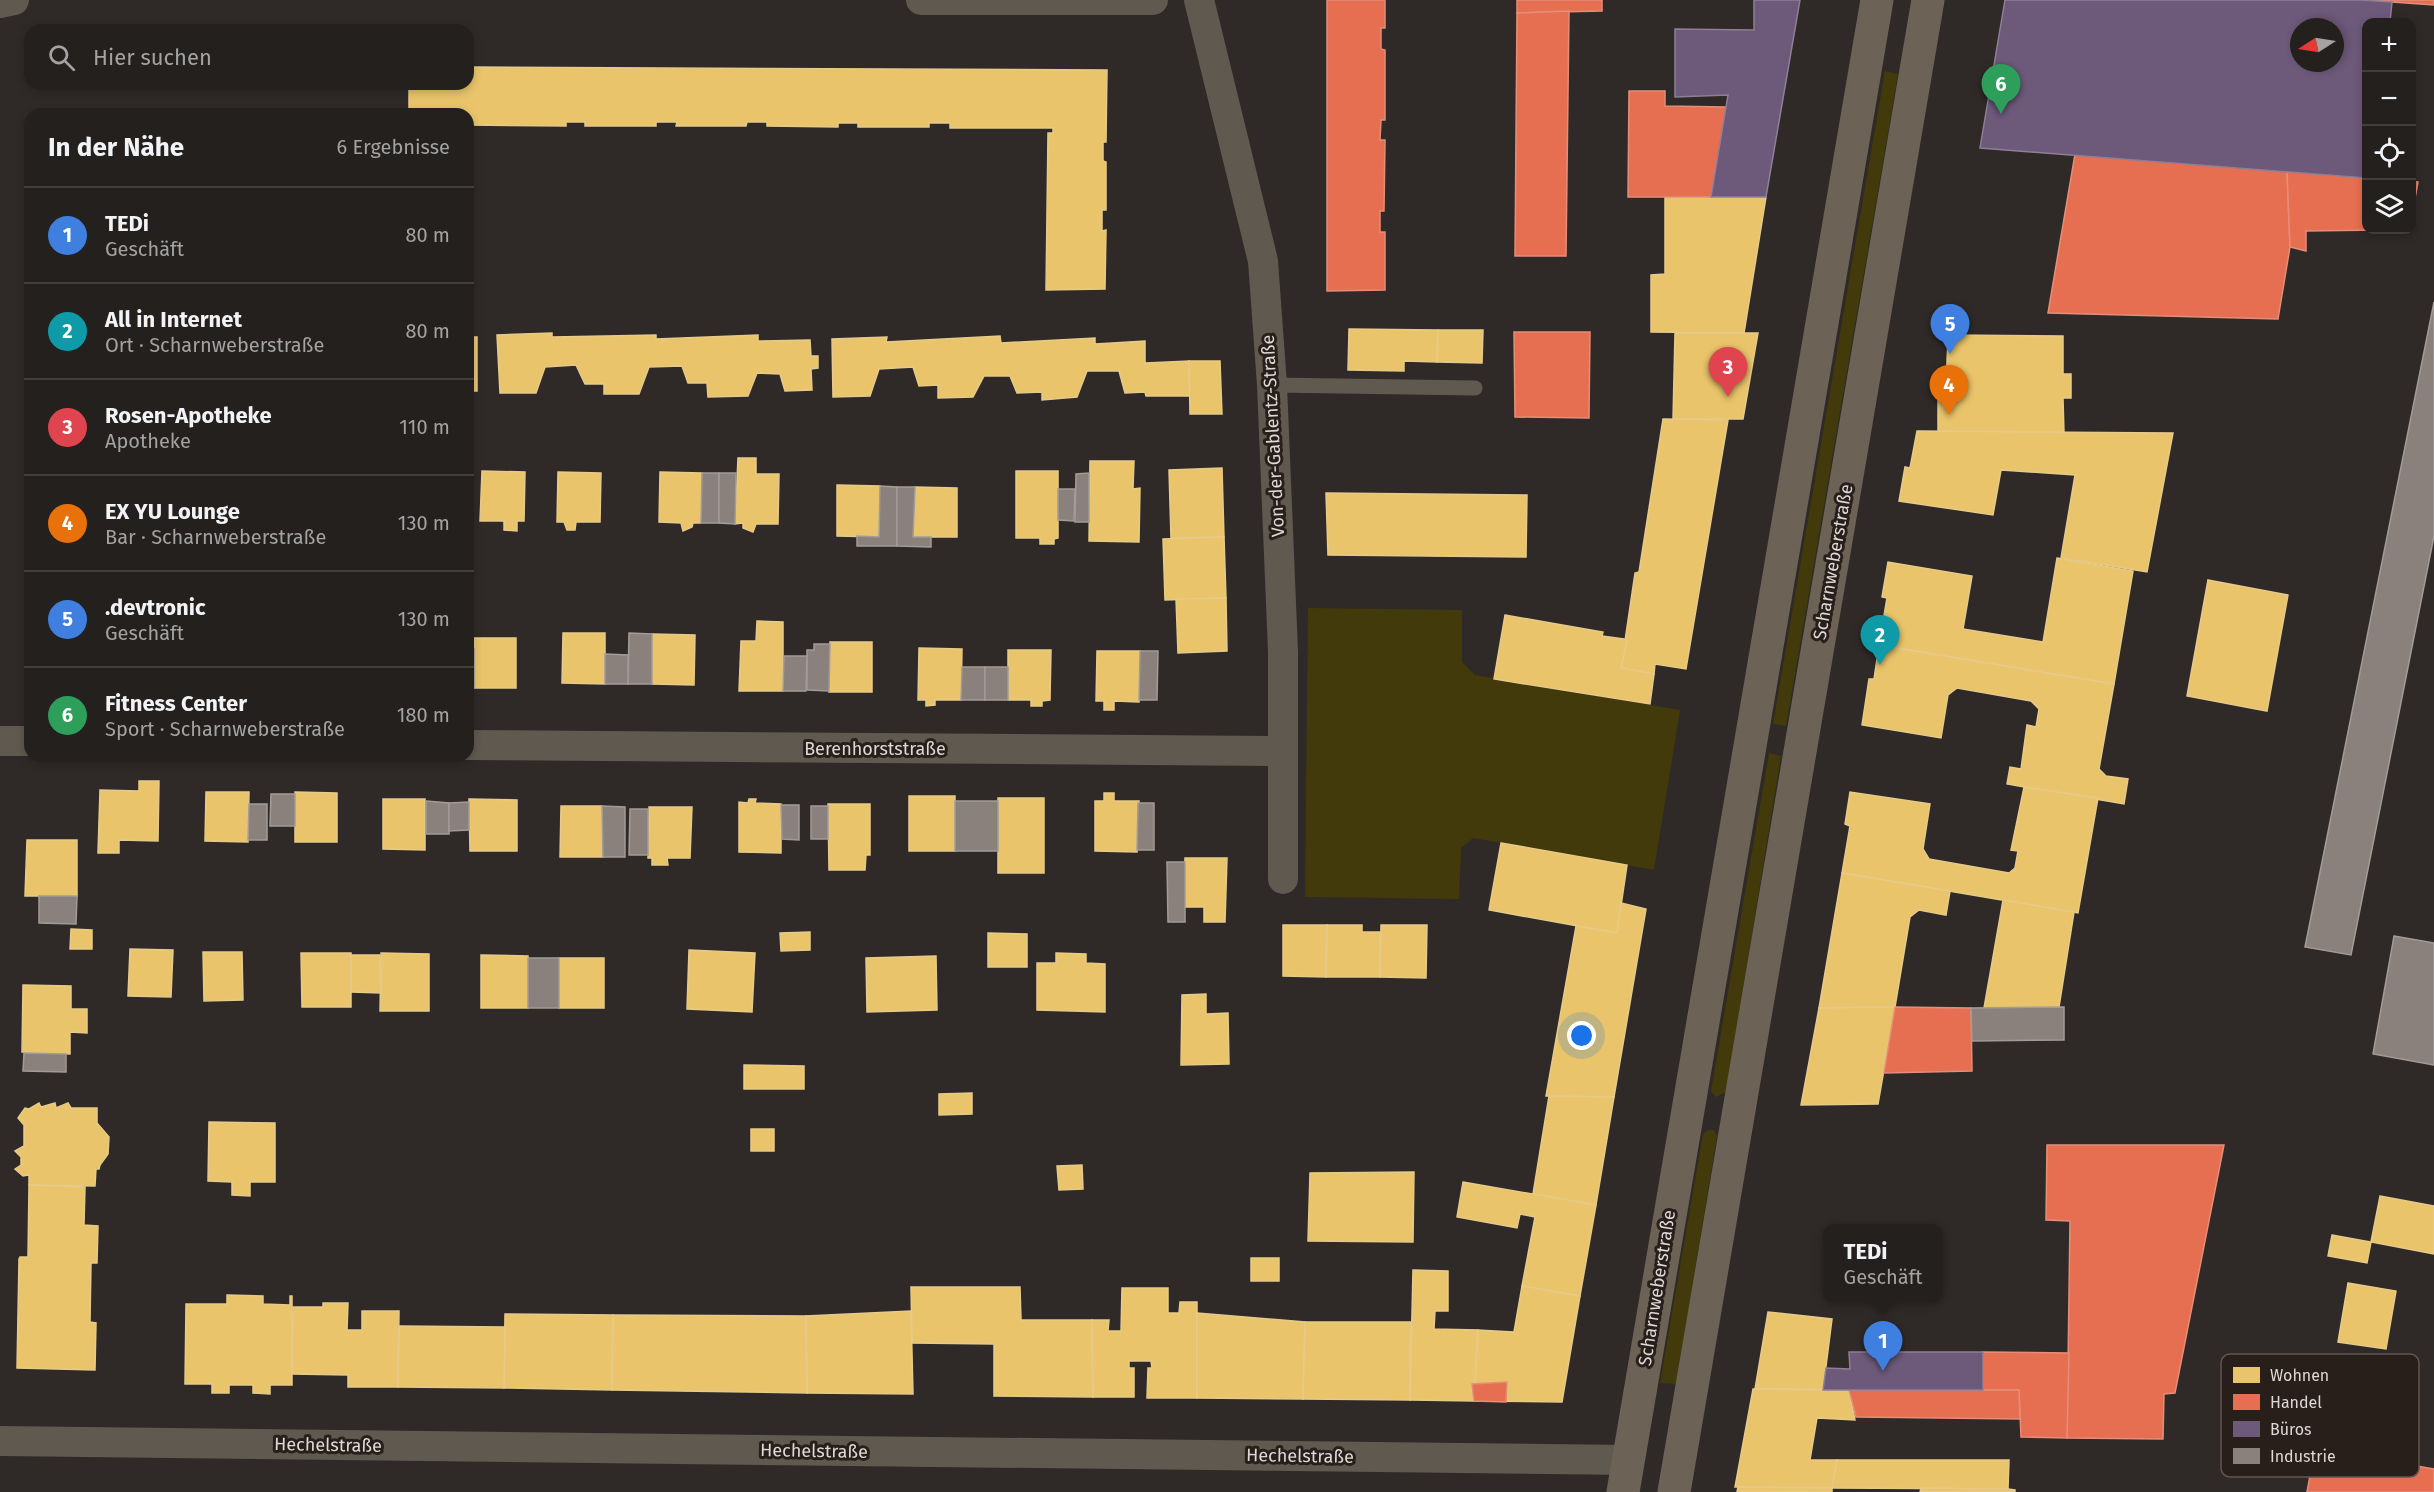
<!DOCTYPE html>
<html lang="de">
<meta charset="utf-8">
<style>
:root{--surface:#23201e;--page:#2b2827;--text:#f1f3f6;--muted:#a3a3a4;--line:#403e3c;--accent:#8bbbb9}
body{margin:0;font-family:"Fira Sans",sans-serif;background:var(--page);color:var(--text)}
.controls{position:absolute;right:18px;top:18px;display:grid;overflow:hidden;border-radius:12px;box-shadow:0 3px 9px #0003}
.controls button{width:54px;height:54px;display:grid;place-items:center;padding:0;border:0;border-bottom:2px solid var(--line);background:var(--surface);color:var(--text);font:30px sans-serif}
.compass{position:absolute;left:2290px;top:18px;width:54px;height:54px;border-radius:50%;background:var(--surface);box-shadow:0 3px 9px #0003;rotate:258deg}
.you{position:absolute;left:1582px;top:1036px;width:21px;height:21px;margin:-15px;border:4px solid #fff;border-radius:50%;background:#1a73e8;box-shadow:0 0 0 9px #1a73e833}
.badge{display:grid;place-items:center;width:39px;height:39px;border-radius:50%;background:var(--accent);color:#fff;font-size:20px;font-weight:700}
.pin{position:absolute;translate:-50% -50px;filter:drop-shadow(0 2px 3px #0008)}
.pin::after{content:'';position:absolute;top:32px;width:21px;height:18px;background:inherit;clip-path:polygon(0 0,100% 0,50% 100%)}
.popup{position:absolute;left:1823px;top:1224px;width:120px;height:78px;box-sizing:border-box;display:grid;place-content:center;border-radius:12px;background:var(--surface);filter:drop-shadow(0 2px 4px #0005);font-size:20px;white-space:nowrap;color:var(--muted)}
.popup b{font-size:22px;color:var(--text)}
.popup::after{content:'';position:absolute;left:50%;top:100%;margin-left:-12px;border:12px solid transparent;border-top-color:var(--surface)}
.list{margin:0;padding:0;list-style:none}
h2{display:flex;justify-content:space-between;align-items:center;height:78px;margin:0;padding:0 24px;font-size:26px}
h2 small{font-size:20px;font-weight:400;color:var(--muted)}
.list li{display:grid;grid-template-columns:39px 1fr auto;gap:18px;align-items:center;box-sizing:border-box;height:96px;padding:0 24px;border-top:2px solid var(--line)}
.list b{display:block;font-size:22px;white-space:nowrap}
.list p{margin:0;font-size:20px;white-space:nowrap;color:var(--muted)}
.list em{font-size:20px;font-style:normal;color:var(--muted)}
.icon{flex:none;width:33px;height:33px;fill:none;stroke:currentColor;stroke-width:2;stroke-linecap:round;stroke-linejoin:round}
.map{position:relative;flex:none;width:2434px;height:1492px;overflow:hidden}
.search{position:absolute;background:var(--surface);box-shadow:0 3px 9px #0003;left:24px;top:24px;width:450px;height:66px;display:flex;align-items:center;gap:15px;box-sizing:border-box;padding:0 21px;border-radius:18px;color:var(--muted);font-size:22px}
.panel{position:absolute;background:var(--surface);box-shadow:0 3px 9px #0003;left:24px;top:108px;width:450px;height:654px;border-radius:18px}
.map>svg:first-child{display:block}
.green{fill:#423a0b}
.homes{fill:#e9c46a;stroke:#e6ca8a;stroke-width:1.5}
.shops{fill:#e76f51;stroke:#e48e79;stroke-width:1.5}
.offices{fill:#6d597a;stroke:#8f7f96;stroke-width:1.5;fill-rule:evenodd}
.industry{fill:#8a817c;stroke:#a39b97;stroke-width:1.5}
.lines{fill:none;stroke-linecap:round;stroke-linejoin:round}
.lane{stroke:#60594f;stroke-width:15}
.street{stroke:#60594f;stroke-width:30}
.secondary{stroke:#6c6256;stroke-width:33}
.labels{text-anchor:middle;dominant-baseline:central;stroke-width:6;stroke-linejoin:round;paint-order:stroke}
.street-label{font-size:18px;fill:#ded8d6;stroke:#281f1b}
.key{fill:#281f1b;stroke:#5f5653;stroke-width:1.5}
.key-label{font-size:16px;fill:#ded8d6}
</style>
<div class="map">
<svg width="2434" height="1492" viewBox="0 0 2434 1492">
<rect width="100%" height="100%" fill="#2f2a28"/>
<g class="green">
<polygon points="1885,71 1898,74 1786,726 1773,724"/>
<polygon points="1308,608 1462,610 1462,662 1475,675 1680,710 1654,870 1473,838 1461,848 1459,899 1305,897"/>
<polygon points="1769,753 1781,756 1726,1092 1716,1097 1711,1091"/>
<polygon points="1708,1130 1714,1130 1717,1136 1676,1384 1660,1383 1703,1134"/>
</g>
<g class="homes">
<polygon points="468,67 1107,70 1106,142 1103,142 1103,161 1106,162 1106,210 1102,210 1102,231 1106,230 1105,289 1046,290 1048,133 1053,133 1053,128 950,128 950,123 929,123 929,127 858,127 858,123 838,123 838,127 767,126 767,122 747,122 746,126 676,126 677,122 656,122 656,126 585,126 585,122 566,122 566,126 468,125 468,114 409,114 409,84 468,84"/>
<polygon points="1665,197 1766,197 1744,333 1651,332 1651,275 1665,274"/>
<polygon points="1349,329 1438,330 1437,362 1404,361 1404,371 1348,370"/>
<polygon points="1438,330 1483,330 1482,363 1437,362"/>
<polygon points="552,333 552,337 656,335 656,339 758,335 758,341 810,340 811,356 818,356 818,368 811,369 812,390 785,391 780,374 757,373 748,396 708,397 707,383 688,383 682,366 649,367 639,394 604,394 604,384 585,384 576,365 545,367 536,393 500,393 497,335"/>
<polygon points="1675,333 1758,333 1743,419 1673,419"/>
<polygon points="1948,335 2063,336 2063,374 2071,374 2071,398 2063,398 2064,433 1938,432 1938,389 1946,389"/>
<polygon points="1000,336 1001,343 1095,338 1095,344 1145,341 1145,363 1189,361 1190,396 1146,396 1145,392 1125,393 1119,371 1087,371 1077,397 1042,400 1042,392 1017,393 1010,376 984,376 973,397 938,398 938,385 919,386 913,367 879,369 870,396 833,397 832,339 887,337 886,342"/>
<rect x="468" y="337" width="9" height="54"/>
<polygon points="1189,361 1220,361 1222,414 1190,414"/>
<polygon points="1663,419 1728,420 1686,669 1655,664 1654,674 1621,668 1635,573 1639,572"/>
<polygon points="1917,431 2173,433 2147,572 2061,558 2075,475 2001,470 1993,515 1899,501 1905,467 1910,468"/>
<polygon points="738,458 756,458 756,474 779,474 778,524 756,524 753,532 743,528 743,523 735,524"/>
<polygon points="1090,461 1134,461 1133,489 1140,488 1139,542 1089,541"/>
<polygon points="1222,468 1224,537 1171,538 1169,470"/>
<polygon points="482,471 525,472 524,521 517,521 517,531 504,530 504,521 480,521"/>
<polygon points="1016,471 1058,471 1058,538 1054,539 1054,544 1040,544 1040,538 1016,538"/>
<polygon points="558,472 601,473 600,522 576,522 575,530 567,530 564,522 557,522"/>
<polygon points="660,472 702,473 701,523 693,523 692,527 683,531 681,523 659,522"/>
<polygon points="837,485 880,486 879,537 837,536"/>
<polygon points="915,487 957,488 957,537 913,537"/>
<polygon points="1326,493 1527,495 1526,557 1328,555"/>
<polygon points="1224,537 1226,598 1165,600 1163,539"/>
<polygon points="2057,558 2133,571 2114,684 1879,645 1887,598 1882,597 1888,562 1972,576 1963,629 2043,642"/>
<polygon points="2208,580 2288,595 2267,711 2187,696"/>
<polygon points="1226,598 1227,651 1178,653 1176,599"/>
<polygon points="1505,615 1603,632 1602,636 1624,639 1627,641 1621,668 1654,674 1650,704 1494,679"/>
<polygon points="757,621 783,622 783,691 739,691 741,641 756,641"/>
<polygon points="563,633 605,633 605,684 562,683"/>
<polygon points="652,634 695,635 694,685 652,684"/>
<rect x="474" y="638" width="42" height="50"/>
<polygon points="830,642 872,642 872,692 829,692"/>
<polygon points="1879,645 2114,684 2099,769 2106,776 2128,779 2124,804 2007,784 2010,767 2021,769 2027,725 2036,727 2039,709 2031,701 1957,688 1948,695 1941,738 1862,725 1869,679 1874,679"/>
<polygon points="919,648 962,649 961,700 935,700 935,705 926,706 926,700 918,700"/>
<polygon points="1008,650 1051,650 1050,700 1042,701 1042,706 1031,706 1031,700 1008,700"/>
<polygon points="1097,651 1140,651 1139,702 1114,701 1114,710 1104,710 1104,701 1096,701"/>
<polygon points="139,781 159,781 158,841 119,840 119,853 98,853 100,790 139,791"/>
<polygon points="2024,787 2098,798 2078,913 1842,873 1850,826 1845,824 1850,792 1930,804 1923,849 1929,859 2009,873 2015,868 2018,851 2011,850"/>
<polygon points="206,792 249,792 248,842 205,841"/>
<polygon points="295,792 337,793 337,842 295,842"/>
<polygon points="1104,793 1114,793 1114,801 1139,801 1137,852 1095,851 1095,801 1104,801"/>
<rect x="909" y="796" width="46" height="55"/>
<rect x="998" y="798" width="46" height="75"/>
<polygon points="383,799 425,799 425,850 383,849"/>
<polygon points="469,799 517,800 517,851 470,851"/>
<polygon points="749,799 756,799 755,803 781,804 781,853 739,852 739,802 748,803"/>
<polygon points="828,804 870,804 870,855 866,855 865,870 829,870"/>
<polygon points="561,806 602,806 603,857 560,857"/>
<polygon points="649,807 692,807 690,858 667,858 668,865 652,865 652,858 648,858"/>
<polygon points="27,840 77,840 77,896 25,896"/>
<polygon points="1501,843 1627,865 1617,933 1489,910"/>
<polygon points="1185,858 1227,858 1225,922 1204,922 1204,907 1184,907"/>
<polygon points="1842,873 1950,891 1946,915 1919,910 1910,917 1895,1007 1819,1008"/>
<polygon points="2003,900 2074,912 2059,1007 1984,1008"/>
<polygon points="1621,903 1646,909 1614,1097 1546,1096 1576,926 1617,933"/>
<polygon points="1283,925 1327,925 1326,977 1283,976"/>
<polygon points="1327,925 1362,925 1362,932 1380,932 1380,977 1326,977"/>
<polygon points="1381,925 1427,925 1426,978 1380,977"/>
<polygon points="71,929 92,930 92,949 70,949"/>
<polygon points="810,932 810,950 781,951 780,933"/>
<polygon points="988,933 1027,934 1027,967 988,967"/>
<polygon points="130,949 173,950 171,997 128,996"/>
<polygon points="689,950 755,953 752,1012 687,1009"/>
<polygon points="203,952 242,952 243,1000 204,1001"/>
<polygon points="301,953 351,953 351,1007 302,1007"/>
<polygon points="381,953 429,954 429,1011 380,1011"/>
<polygon points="1056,953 1086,954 1086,963 1105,964 1105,1012 1037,1010 1037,963 1056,963"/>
<polygon points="351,955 380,955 381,993 351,992"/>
<polygon points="481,955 528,956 528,1008 481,1008"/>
<polygon points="936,956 937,1010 867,1012 866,958"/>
<rect x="559" y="958" width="45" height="50"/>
<polygon points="23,985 71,986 71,1009 87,1009 87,1033 70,1032 70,1054 22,1052"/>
<polygon points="1206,994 1206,1014 1228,1013 1229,1064 1181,1065 1182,995"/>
<polygon points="1895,1007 1878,1104 1801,1105 1819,1008"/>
<polygon points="744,1065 804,1066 804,1089 744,1089"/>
<polygon points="972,1093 972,1114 939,1115 939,1094"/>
<polygon points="1549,1096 1614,1097 1596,1205 1533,1194"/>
<polygon points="39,1103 41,1107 55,1103 56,1108 68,1103 71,1108 97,1108 97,1123 109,1137 108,1154 100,1165 99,1169 96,1169 95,1186 29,1185 29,1175 23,1176 15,1169 21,1165 21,1157 15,1151 24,1146 24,1125 18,1118 25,1108 29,1109"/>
<polygon points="209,1122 275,1123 275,1182 250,1182 250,1196 232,1195 232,1182 208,1181"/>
<rect x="751" y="1129" width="23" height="22"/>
<polygon points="1082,1165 1083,1189 1059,1190 1057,1166"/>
<polygon points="1414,1172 1413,1242 1308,1241 1310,1173"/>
<polygon points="1463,1182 1596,1205 1580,1296 1522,1286 1535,1217 1520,1214 1517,1228 1457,1217"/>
<polygon points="29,1185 85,1187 84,1225 98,1226 97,1263 91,1263 90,1322 96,1323 95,1370 17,1368 19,1259 20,1257 28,1257"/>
<polygon points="2380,1196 2434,1206 2434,1254 2371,1242"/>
<polygon points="2332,1235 2371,1242 2367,1263 2328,1256"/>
<rect x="1251" y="1258" width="28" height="23"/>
<polygon points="1413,1270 1448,1271 1448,1311 1435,1311 1434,1329 1478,1330 1474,1401 1410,1400"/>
<polygon points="2348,1283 2396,1291 2386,1349 2338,1342"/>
<polygon points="1522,1286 1580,1296 1562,1402 1474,1401 1478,1330 1514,1332"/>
<polygon points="911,1287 1020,1287 1021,1320 1092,1320 1093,1397 994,1396 994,1344 912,1343"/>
<polygon points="1122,1288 1168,1288 1168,1313 1179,1313 1180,1302 1197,1302 1197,1398 1147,1398 1148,1368 1152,1368 1151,1361 1129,1361 1129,1368 1134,1368 1134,1397 1093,1397 1092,1320 1109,1320 1108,1331 1121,1331"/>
<polygon points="227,1295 263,1296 263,1304 290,1305 290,1296 292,1296 292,1385 270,1385 270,1394 253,1393 253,1385 229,1385 229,1393 212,1393 212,1384 185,1384 186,1304 227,1304"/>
<polygon points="323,1303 348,1303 347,1330 362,1330 362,1311 399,1311 398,1387 348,1387 348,1375 292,1374 293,1307 323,1307"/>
<polygon points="911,1311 913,1394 807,1393 806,1316"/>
<polygon points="1768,1312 1832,1319 1823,1390 1755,1389"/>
<polygon points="1197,1313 1305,1322 1303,1399 1197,1398"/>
<polygon points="505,1314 613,1315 612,1390 504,1388"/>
<polygon points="613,1315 806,1316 807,1393 612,1390"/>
<polygon points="1305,1322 1411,1322 1410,1400 1303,1399"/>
<polygon points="399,1326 505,1327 504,1388 398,1387"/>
<polygon points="2341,1366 2408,1379 2396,1446 2327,1433"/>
<polygon points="1753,1389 1849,1390 1855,1420 1817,1418 1810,1460 1837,1460 1832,1488 1735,1487"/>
<polygon points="1837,1460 2009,1460 2008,1489 1832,1488"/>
<polygon points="1738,1487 1832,1488 1832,1492 1737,1492"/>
<polygon points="1921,1488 2008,1489 2015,1490 2015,1492 1920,1492"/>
</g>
<g class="shops">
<polygon points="1327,0 1385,0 1385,28 1381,28 1381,49 1385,50 1385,120 1381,120 1380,140 1385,140 1384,211 1380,211 1380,232 1385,232 1385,290 1327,291"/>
<polygon points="1517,0 1602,0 1602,11 1517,13"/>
<polygon points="2362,0 2434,0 2434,5 2392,2"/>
<polygon points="1569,11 1566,256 1515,256 1517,13"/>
<polygon points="1629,91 1665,91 1665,106 1727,107 1711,197 1628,197"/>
<polygon points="2075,154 2287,171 2290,247 2278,319 2048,313"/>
<polygon points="2287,171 2366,178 2366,230 2380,230 2306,231 2306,251 2290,247"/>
<polygon points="2412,181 2418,182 2412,215"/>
<polygon points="1514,332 1590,332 1589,418 1515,417"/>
<polygon points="1895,1007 1971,1008 1972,1071 1884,1073"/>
<polygon points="2047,1145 2224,1145 2175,1393 2164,1394 2163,1439 2067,1438 2070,1221 2046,1220"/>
<polygon points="1983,1352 2069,1353 2067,1438 2021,1437 2019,1390 1983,1390"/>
<polygon points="1507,1382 1506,1402 1474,1401 1472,1384"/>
<polygon points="1849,1390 2019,1390 2020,1419 1856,1417"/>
<polygon points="2315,1448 2434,1469 2434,1492 2307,1492"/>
</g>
<g class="offices">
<polygon points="1754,0 1800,0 1766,197 1711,197 1728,95 1675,97 1675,29 1754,30"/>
<path d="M2005,0H2362L2392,2L2390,22H2366V178L1980,148ZM2299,27H2335V63H2299Z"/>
<polygon points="1849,1352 1983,1352 1983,1390 1823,1390 1826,1368 1850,1369"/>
</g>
<g class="industry">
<polygon points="2434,302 2434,536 2351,955 2305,947"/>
<polygon points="702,473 719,473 719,523 701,523"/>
<polygon points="719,473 736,473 735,524 719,523"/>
<polygon points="1089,473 1089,522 1075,522 1076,474"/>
<polygon points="880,486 897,487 897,546 857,546 857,536 879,537"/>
<polygon points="897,487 915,487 913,537 931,537 931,547 897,546"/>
<polygon points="1058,489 1075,489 1074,521 1058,520"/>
<polygon points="629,633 652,634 652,684 628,684"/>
<polygon points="814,644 830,644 829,691 807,690 807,650 814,650"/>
<polygon points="468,649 474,649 474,688 468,687"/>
<polygon points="1140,651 1158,651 1157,700 1139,700"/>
<polygon points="605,654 628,655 628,684 605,684"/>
<polygon points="784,656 807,656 806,691 783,691"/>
<polygon points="962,667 985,667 985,700 961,700"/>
<rect x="985" y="667" width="23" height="33"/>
<polygon points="271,794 295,794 295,826 270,826"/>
<polygon points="426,801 449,803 449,834 426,834"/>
<rect x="955" y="801" width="43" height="50"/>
<polygon points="469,802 469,830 449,831 449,803"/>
<polygon points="1138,803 1154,803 1154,850 1137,850"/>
<polygon points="249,804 267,804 267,840 248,840"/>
<polygon points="781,805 799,805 799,840 782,839"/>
<polygon points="602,806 625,807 625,857 603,857"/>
<rect x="811" y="806" width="17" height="33"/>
<polygon points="630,809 648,809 648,855 629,855"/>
<polygon points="1167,862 1185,862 1185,922 1168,922"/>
<polygon points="39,896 77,896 76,924 39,923"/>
<polygon points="2394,936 2434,943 2434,1065 2373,1054"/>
<rect x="528" y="958" width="31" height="50"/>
<polygon points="2064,1007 2064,1040 1972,1041 1971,1008"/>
<polygon points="24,1053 66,1054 66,1072 23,1071"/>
</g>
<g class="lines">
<polyline class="lane" points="1272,385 1475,388"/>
<g class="street">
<polyline points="921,0 1153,0"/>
<polyline points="1199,0 1263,261 1272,385 1283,652 1283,879"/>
<polyline points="0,3 14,0"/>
<polyline points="0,741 30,741"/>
<polyline points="468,745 1283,751"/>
<polyline points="0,1441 1628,1460"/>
</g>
<g class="secondary">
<polyline points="1623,1492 1877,0"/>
<polyline points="1674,1492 1928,0"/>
</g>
</g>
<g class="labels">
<g class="street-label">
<text transform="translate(1273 436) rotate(-93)">Von-der-Gablentz-Straße</text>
<text transform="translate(1833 562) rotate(-80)">Scharnweberstraße</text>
<text x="875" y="749">Berenhorststraße</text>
<text transform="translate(1657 1288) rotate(-81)">Scharnweberstraße</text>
<text transform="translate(328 1445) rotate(1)">Hechelstraße</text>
<text transform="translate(814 1451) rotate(1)">Hechelstraße</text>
<text transform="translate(1300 1456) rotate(1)">Hechelstraße</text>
</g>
</g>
<rect x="2221" y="1354" width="198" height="123" rx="9" class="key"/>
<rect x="2233" y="1367" width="27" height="16" fill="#e9c46a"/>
<rect x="2233" y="1394" width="27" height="16" fill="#e76f51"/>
<rect x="2233" y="1421" width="27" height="16" fill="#6d597a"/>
<rect x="2233" y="1448" width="27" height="16" fill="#8a817c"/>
<g class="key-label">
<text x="2270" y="1381">Wohnen</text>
<text x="2270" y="1408">Handel</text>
<text x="2270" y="1435">Büros</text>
<text x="2270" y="1462">Industrie</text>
</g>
</svg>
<div class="controls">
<button>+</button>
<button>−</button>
<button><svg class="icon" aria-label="locate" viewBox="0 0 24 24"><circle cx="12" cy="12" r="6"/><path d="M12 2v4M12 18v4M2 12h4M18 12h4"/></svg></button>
<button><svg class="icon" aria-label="layers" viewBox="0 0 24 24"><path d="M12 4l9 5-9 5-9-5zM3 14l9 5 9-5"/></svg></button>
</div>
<svg class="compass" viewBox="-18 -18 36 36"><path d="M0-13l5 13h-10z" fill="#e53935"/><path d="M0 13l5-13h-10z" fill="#a3a3a4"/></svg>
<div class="you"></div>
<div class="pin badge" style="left:1883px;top:1371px;background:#3f7fe0">1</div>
<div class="popup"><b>TEDi</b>Geschäft</div>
<div class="pin badge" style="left:1880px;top:665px;background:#0f9aa8">2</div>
<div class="pin badge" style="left:1728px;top:397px;background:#e0444e">3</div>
<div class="pin badge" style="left:1949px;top:415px;background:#e8710a">4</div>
<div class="pin badge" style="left:1950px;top:354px;background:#3f7fe0">5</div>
<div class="pin badge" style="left:2001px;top:114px;background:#2e9e5b">6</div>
<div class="search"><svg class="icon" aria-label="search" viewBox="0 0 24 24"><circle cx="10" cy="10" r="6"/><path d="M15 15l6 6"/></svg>Hier suchen</div>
<section class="panel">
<h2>In der Nähe<small>6 Ergebnisse</small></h2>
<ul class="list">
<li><span class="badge" style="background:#3f7fe0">1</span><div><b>TEDi</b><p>Geschäft</p></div><em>80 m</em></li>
<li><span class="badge" style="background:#0f9aa8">2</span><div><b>All in Internet</b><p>Ort · Scharnweberstraße</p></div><em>80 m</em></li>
<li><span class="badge" style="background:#e0444e">3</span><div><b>Rosen-Apotheke</b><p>Apotheke</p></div><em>110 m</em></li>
<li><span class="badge" style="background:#e8710a">4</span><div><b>EX YU Lounge</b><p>Bar · Scharnweberstraße</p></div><em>130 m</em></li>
<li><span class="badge" style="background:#3f7fe0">5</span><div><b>.devtronic</b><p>Geschäft</p></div><em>130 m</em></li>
<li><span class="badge" style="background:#2e9e5b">6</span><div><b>Fitness Center</b><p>Sport · Scharnweberstraße</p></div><em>180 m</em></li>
</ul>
</section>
</div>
